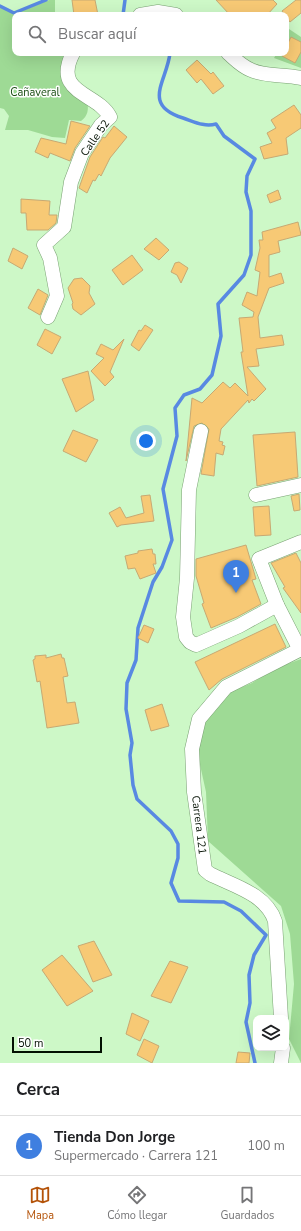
<!DOCTYPE html>
<html lang="es">
<meta charset="utf-8">
<style>
:root{--surface:#fff;--page:#f6f6f6;--text:#202124;--muted:#757577;--line:#e0e0e0;--accent:#b45309}
body{margin:0;font-family:"Nunito Sans",sans-serif;background:var(--page);color:var(--text)}
.controls{position:absolute;right:12px;bottom:12px;display:grid;overflow:hidden;border-radius:8px;box-shadow:0 4px 16px #0002}
.controls button{width:36px;height:36px;display:grid;place-items:center;padding:0;border:0;border-bottom:1px solid var(--line);background:var(--surface);color:var(--text);font:20px sans-serif}
.scale{position:absolute;left:12px;bottom:10px;width:90px;box-sizing:border-box;padding-left:4px;border:2px solid #031002;border-top:0;font-size:11px;line-height:14px;white-space:nowrap;color:#031002;-webkit-text-stroke:3px #fff;paint-order:stroke}
.you{position:absolute;left:146px;top:441px;width:14px;height:14px;margin:-10px;border:3px solid #fff;border-radius:50%;background:#1a73e8;box-shadow:0 0 0 6px #1a73e833}
.badge{display:grid;place-items:center;width:26px;height:26px;border-radius:50%;background:var(--accent);color:#fff;font-size:13px;font-weight:700}
.pin{position:absolute;translate:-50% -33px;filter:drop-shadow(0 1px 2px #0008)}
.pin::after{content:'';position:absolute;top:21px;width:14px;height:12px;background:inherit;clip-path:polygon(0 0,100% 0,50% 100%)}
.list{margin:0;padding:0;list-style:none}
h2{display:flex;justify-content:space-between;align-items:center;height:52px;margin:0;padding:0 16px;font-size:17px}
h2 small{font-size:13px;font-weight:400;color:var(--muted)}
.list li{display:grid;grid-template-columns:26px 1fr auto;gap:12px;align-items:center;box-sizing:border-box;height:60px;padding:0 16px;border-top:1px solid var(--line)}
.list b{display:block;font-size:15px;white-space:nowrap}
.list p{margin:0;font-size:13px;white-space:nowrap;color:var(--muted)}
.list em{font-size:13px;font-style:normal;color:var(--muted)}
.icon{flex:none;width:22px;height:22px;fill:none;stroke:currentColor;stroke-width:2;stroke-linecap:round;stroke-linejoin:round}
.map{position:relative;flex:none;width:301px;height:1063px;overflow:hidden}
.search{position:absolute;background:var(--surface);box-shadow:0 4px 16px #0002;left:12px;right:12px;top:12px;height:44px;display:flex;align-items:center;gap:10px;box-sizing:border-box;padding:0 14px;border-radius:8px;color:var(--muted);font-size:15px}
.sheet{height:112px;background:var(--surface)}
nav{display:flex;justify-content:space-around;align-items:center;box-sizing:border-box;height:56px;border-top:1px solid var(--line);background:var(--surface);font-size:11px;color:var(--muted)}
nav a{display:grid;justify-items:center;gap:2px}
nav .on{color:var(--accent)}
.map>svg:first-child{display:block}
.green{fill:#9eda95}
.lines{fill:none;stroke-linecap:round;stroke-linejoin:round}
.stream{stroke:#5889e2;stroke-width:3.5}
.building{fill:#f7c975;stroke:#c7a973}
.minor-casing{stroke:#79a173;stroke-width:15}
.minor{stroke:#fff;stroke-width:14}
.labels{text-anchor:middle;dominant-baseline:central;stroke-width:3;stroke-linejoin:round;paint-order:stroke}
.park-label{font-size:11px;fill:#194d12;stroke:#fff}
.street-label{font-size:11px;fill:#031002;stroke:#fff}
</style>
<div class="map">
<svg width="301" height="1063" viewBox="0 0 301 1063">
<rect width="100%" height="100%" fill="#cdf8c7"/>
<g class="green">
<path d="M49,0H55V15H15V53H73L68,64L87,101C89,109 88,116 81,121L69,120L65,138L52,137L28,130H5L9,116L4,109L0,108V7L14,14Z"/>
<polygon points="289,29 301,37 301,68 274,58 277,53 286,53 286,35"/>
<polygon points="301,659 301,1063 289,1039 294,984 290,934 281,906 208,841 206,792 197,751 206,719 230,692 252,683 271,670"/>
</g>
<g class="lines">
<g class="stream">
<polyline points="0,6 14,13 46,0"/>
<polyline points="123,15 125,0"/>
<path d="M170,53C167,81 141,105 183,118C195,122 204,127 216,124L224,136L255,159L247,176L246,192L251,211V255L244,275L218,304L221,336L212,375L200,389L184,395L175,408L177,436L163,489L172,540L162,567L153,582L138,628L136,660L127,683L126,709L132,743L130,755L133,785L137,799L171,831L178,844V858L171,883L179,901L224,902L241,911L266,935L254,955L249,975L250,1003L246,1022L255,1063"/>
</g>
</g>
<g class="building">
<polygon points="72,0 95,0 98,15 74,15"/>
<polygon points="216,0 273,0 277,4 267,15 230,15"/>
<polygon points="296,0 301,0 301,13 290,22 282,11"/>
<polygon points="291,37 301,42 301,52 295,63 282,56 283,53 286,53 286,47"/>
<polygon points="197,60 211,74 213,72 224,86 213,94 201,79 197,83 186,70"/>
<polygon points="294,105 301,115 301,128 286,138 288,154 264,159 260,147 272,143 267,133 276,128 271,120"/>
<polygon points="71,121 90,126 75,148 70,161 50,153 48,158 35,152 41,138 66,144"/>
<polygon points="114,126 127,137 110,158 101,176 99,174 95,181 93,180 87,193 79,188 90,157 103,137 105,138"/>
<polygon points="278,190 281,199 270,203 267,195"/>
<polygon points="21,199 50,201 49,215 57,215 56,223 48,230 27,230 26,213 21,213"/>
<polygon points="298,222 301,235 278,241 280,252 269,255 269,277 281,273 284,283 269,288 258,317 260,338 282,335 284,345 256,349 259,366 247,367 266,389 254,401 252,399 249,403 248,400 221,429 219,441 223,442 222,445 225,446 223,455 216,453 214,476 201,474 209,429 202,423 194,426 186,461 192,398 202,403 223,382 230,388 235,383 248,396 241,352 243,352 239,318 253,317 254,312 242,305 247,292 257,296 260,272 255,270 260,248 259,240 263,240 262,232"/>
<polygon points="156,238 169,250 159,260 144,249"/>
<polygon points="13,248 28,256 22,269 8,261"/>
<polygon points="132,255 143,270 123,285 112,270"/>
<polygon points="179,262 188,268 181,283 177,275 171,272 175,263"/>
<polygon points="82,278 90,286 89,293 95,304 81,315 73,309 72,304 73,303 68,288 74,279"/>
<polygon points="38,289 48,295 40,315 28,308"/>
<polygon points="145,325 153,330 139,351 131,345 139,330 141,331"/>
<polygon points="45,329 61,337 52,354 37,345"/>
<polygon points="124,339 110,372 114,377 105,386 91,371 104,358 96,354 101,344 113,350"/>
<polygon points="88,371 94,400 76,412 62,379"/>
<polygon points="73,430 98,440 86,462 63,451"/>
<polygon points="295,432 298,477 257,486 253,435"/>
<polygon points="299,494 300,510 294,511 291,496"/>
<polygon points="150,495 154,521 121,525 117,527 109,513 120,507 126,518 144,513 141,496"/>
<polygon points="269,506 271,535 255,536 253,507"/>
<polygon points="246,545 256,579 252,580 261,604 237,617 211,628 202,604 204,603 196,576 196,559"/>
<polygon points="152,549 153,554 155,554 156,564 153,564 156,573 140,579 135,568 128,569 125,556 138,553 138,551"/>
<polygon points="296,553 301,563 301,613 283,588 285,587 271,563"/>
<polygon points="275,624 286,647 222,679 209,690 195,662"/>
<polygon points="144,625 154,629 148,643 138,638"/>
<polygon points="61,654 62,658 64,658 68,676 63,677 67,703 75,702 79,723 47,728 40,681 37,682 33,660 35,659 35,656 46,655 46,658"/>
<polygon points="162,704 169,726 151,731 145,710"/>
<polygon points="94,941 112,975 93,982 78,946"/>
<polygon points="62,955 93,991 67,1006 42,970"/>
<polygon points="170,961 188,967 171,1003 151,996"/>
<polygon points="132,1013 149,1021 140,1041 126,1034"/>
<polygon points="144,1039 159,1046 152,1063 137,1055"/>
<polygon points="238,1052 250,1053 249,1063 236,1063"/>
</g>
<g class="lines">
<defs>
<g id="minor">
<polyline points="140,15 158,12 176,15"/>
<path d="M228,53C235,59 241,66 251,70C266,77 285,74 301,78"/>
<path d="M48,317L57,296L50,258L44,245L64,227L71,182L82,153L101,125L110,117C97,92 52,94 73,53"/>
<polyline points="201,431 189,490 187,578 183,617 186,637 190,642 196,645 239,626 277,605"/>
<polyline points="256,495 301,485"/>
<polyline points="300,650 277,605 259,559 301,542"/>
<path d="M281,1018L275,921C266,894 234,886 210,874L205,870L194,792L192,749L199,719L226,687L301,649"/>
<polyline points="281,1063 283,1048"/>
</g>
</defs>
<use href="#minor" class="minor-casing"/>
<use href="#minor" class="minor"/>
</g>
<g class="labels">
<g class="park-label">
<text x="35" y="92">Cañaveral</text>
</g>
<g class="street-label">
<text transform="translate(95 138) rotate(-55)">Calle 52</text>
<text transform="translate(199 825) rotate(83)">Carrera 121</text>
</g>
</g>
</svg>
<div class="controls">
<button><svg class="icon" aria-label="layers" viewBox="0 0 24 24"><path d="M12 4l9 5-9 5-9-5zM3 14l9 5 9-5"/></svg></button>
</div>
<div class="scale">50 m</div>
<div class="you"></div>
<div class="pin badge" style="left:236px;top:593px;background:#3f7fe0">1</div>
<div class="search"><svg class="icon" aria-label="search" viewBox="0 0 24 24"><circle cx="10" cy="10" r="6"/><path d="M15 15l6 6"/></svg>Buscar aquí</div>
</div>
<section class="sheet">
<h2>Cerca<small></small></h2>
<ul class="list">
<li><span class="badge" style="background:#3f7fe0">1</span><div><b>Tienda Don Jorge</b><p>Supermercado · Carrera 121</p></div><em>100 m</em></li>
</ul>
</section>
<nav>
<a class="on"><svg class="icon" aria-label="map" viewBox="0 0 24 24"><path d="M3 6l6-2 6 2 6-2v14l-6 2-6-2-6 2zM9 4v14M15 6v14"/></svg>Mapa</a>
<a><svg class="icon" aria-label="directions" viewBox="0 0 24 24"><path d="M12 3l9 9-9 9-9-9zM9 14v-3h6M13 9l2 2-2 2"/></svg>Cómo llegar</a>
<a><svg class="icon" aria-label="saved" viewBox="0 0 24 24"><path d="M7 4h10v16l-5-4-5 4z"/></svg>Guardados</a>
</nav>
